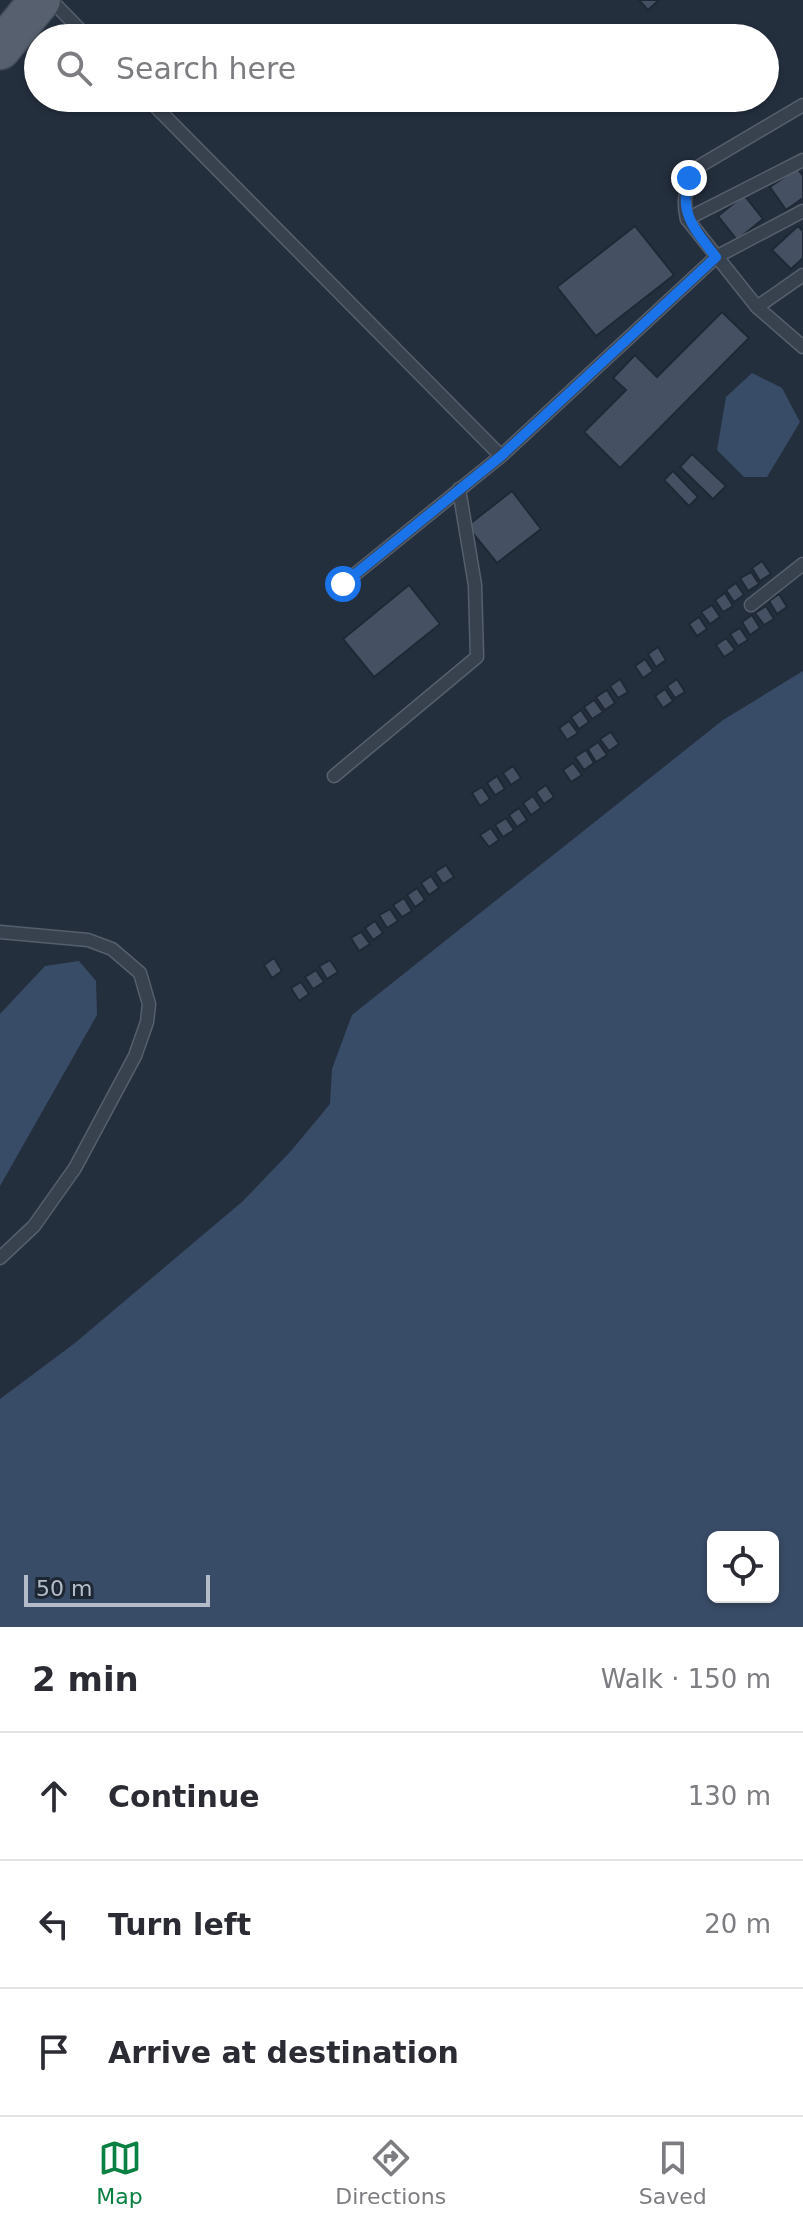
<!DOCTYPE html>
<meta charset="utf-8">
<style>
:root{--surface:#fff;--page:#f2f2f3;--text:#2b2b33;--muted:#7c7c81;--line:#e1e1e2;--accent:#0b8043}
body{margin:0;font-family:"DejaVu Sans",sans-serif;background:var(--page);color:var(--text)}
.controls{position:absolute;right:24px;bottom:24px;display:grid;overflow:hidden;border-radius:12px;box-shadow:0 2px 6px #0004}
.controls button{width:72px;height:72px;display:grid;place-items:center;padding:0;border:0;border-bottom:2px solid var(--line);background:var(--surface);color:var(--text);font:40px sans-serif}
.scale{position:absolute;left:24px;bottom:20px;width:186px;box-sizing:border-box;padding-left:8px;border:4px solid #b4bcc9;border-top:0;font-size:22px;line-height:28px;white-space:nowrap;color:#b4bcc9;-webkit-text-stroke:6px #1d2633;paint-order:stroke}
.stop{position:absolute;width:24px;height:24px;margin:-18px;border:6px solid #1a73e8;border-radius:50%;background:#fff}
.stop.end{background:#1a73e8;border-color:#fff;box-shadow:0 2px 8px #0008}
.list{margin:0;padding:0;list-style:none}
h2{display:flex;justify-content:space-between;align-items:center;height:104px;margin:0;padding:0 32px;font-size:34px}
h2 small{font-size:26px;font-weight:400;color:var(--muted)}
.list li{display:grid;grid-template-columns:52px 1fr auto;gap:24px;align-items:center;box-sizing:border-box;height:128px;padding:0 32px;border-top:2px solid var(--line)}
.list b{display:block;font-size:30px;white-space:nowrap}
.list em{font-size:26px;font-style:normal;color:var(--muted)}
.icon{flex:none;width:44px;height:44px;fill:none;stroke:currentColor;stroke-width:2;stroke-linecap:round;stroke-linejoin:round}
.map{position:relative;flex:none;width:803px;height:1627px;overflow:hidden}
.search{position:absolute;background:var(--surface);box-shadow:0 2px 6px #0004;left:24px;right:24px;top:24px;height:88px;display:flex;align-items:center;gap:20px;box-sizing:border-box;padding:0 28px;border-radius:44px;color:var(--muted);font-size:30px}
.sheet{height:488px;background:var(--surface)}
nav{display:flex;justify-content:space-around;align-items:center;box-sizing:border-box;height:112px;border-top:2px solid var(--line);background:var(--surface);font-size:22px;color:var(--muted)}
nav a{display:grid;justify-items:center;gap:4px}
nav .on{color:var(--accent)}
.map>svg:first-child{display:block}
.water{fill:#394c67;fill-rule:evenodd}
.building{fill:#455162;stroke:#1f2835;stroke-width:2}
.lines{fill:none;stroke-linecap:round;stroke-linejoin:round}
.lane-casing{stroke:#565f6c;stroke-width:15}
.primary-casing{stroke:#414a57;stroke-width:43}
.lane{stroke:#38414e;stroke-width:12}
.primary{stroke:#56606e;stroke-width:40}
.route{stroke:#1a73e8;stroke-width:10}
</style>
<div class="map">
<svg width="803" height="1627" viewBox="0 0 803 1627">
<rect width="100%" height="100%" fill="#242f3e"/>
<g class="water">
<polygon points="752,373 782,388 800,422 767,477 744,477 717,450 726,397"/>
<path d="M803,671V1627H0V1399L75,1343L243,1201L291,1151L330,1104L332,1069L352,1015L723,720ZM773,1537V1597H713V1537Z"/>
<polygon points="79,961 96,981 97,1015 0,1186 0,1014 45,966"/>
</g>
<g class="building">
<polygon points="639,0 659,0 648,10"/>
<polygon points="797,168 803,176 803,198 786,210 770,187"/>
<polygon points="744,195 763,219 737,240 718,216"/>
<polygon points="635,226 674,275 596,336 557,287"/>
<polygon points="798,226 803,231 803,258 791,269 772,250"/>
<polygon points="722,312 749,338 620,468 584,432 626,390 613,378 635,355 657,377"/>
<polygon points="692,454 726,486 713,499 680,467"/>
<polygon points="673,471 698,497 689,506 664,480"/>
<polygon points="512,491 541,529 497,563 467,526"/>
<polygon points="762,561 771,574 760,581 752,568"/>
<polygon points="751,572 759,584 748,591 740,578"/>
<polygon points="736,583 744,595 734,602 726,590"/>
<polygon points="409,585 440,624 374,677 343,639"/>
<polygon points="725,593 733,606 723,612 715,600"/>
<polygon points="779,594 787,607 777,614 769,601"/>
<polygon points="712,605 720,617 710,624 701,612"/>
<polygon points="766,606 774,619 764,625 755,613"/>
<polygon points="752,615 760,628 750,635 742,622"/>
<polygon points="699,617 707,629 697,636 689,624"/>
<polygon points="740,628 748,640 738,646 730,634"/>
<polygon points="726,638 735,650 724,657 716,645"/>
<polygon points="658,647 666,660 656,667 648,654"/>
<polygon points="645,659 653,671 643,678 635,666"/>
<polygon points="620,679 628,692 618,698 610,686"/>
<polygon points="677,679 685,692 675,698 667,686"/>
<polygon points="665,689 673,701 663,708 655,696"/>
<polygon points="607,690 615,703 605,710 596,697"/>
<polygon points="594,700 603,712 592,719 584,707"/>
<polygon points="581,710 589,722 579,729 571,717"/>
<polygon points="569,721 578,733 567,740 559,728"/>
<polygon points="611,732 619,744 609,751 600,739"/>
<polygon points="598,742 607,755 596,762 588,749"/>
<polygon points="586,750 594,763 584,770 575,757"/>
<polygon points="573,763 582,775 571,782 563,770"/>
<polygon points="513,766 521,778 511,785 503,773"/>
<polygon points="497,776 505,789 495,795 487,783"/>
<polygon points="546,785 554,797 544,804 536,792"/>
<polygon points="482,787 490,799 480,806 472,793"/>
<polygon points="533,796 541,808 531,815 523,803"/>
<polygon points="519,808 527,820 517,827 509,815"/>
<polygon points="506,818 514,830 503,837 495,825"/>
<polygon points="491,828 499,840 489,847 480,835"/>
<polygon points="446,865 454,877 443,884 435,872"/>
<polygon points="431,876 439,888 429,895 421,883"/>
<polygon points="417,888 425,900 415,907 407,895"/>
<polygon points="404,898 412,911 402,917 393,905"/>
<polygon points="390,909 398,921 387,928 379,915"/>
<polygon points="375,921 383,933 373,940 365,928"/>
<polygon points="361,932 370,944 359,951 351,938"/>
<polygon points="274,958 282,971 272,978 264,965"/>
<polygon points="330,960 338,972 327,979 319,966"/>
<polygon points="316,970 324,982 313,989 305,977"/>
<polygon points="301,982 309,994 299,1001 291,988"/>
</g>
<g class="lines">
<defs>
<g id="lane">
<polyline points="51,0 88,38"/>
<polyline points="147,98 501,456 716,257 803,211"/>
<path d="M803,105L698,167C686,184 682,199 687,219L757,307L803,347"/>
<polyline points="687,219 803,160"/>
<polyline points="757,307 803,275"/>
<polyline points="343,584 501,456"/>
<polyline points="751,605 803,564"/>
<polyline points="334,776 477,657 475,585 459,489"/>
<polyline points="0,932 88,940 112,949 140,973 149,1004 147,1022 135,1056 75,1168 34,1226 0,1258"/>
</g>
<polyline id="primary" points="0,49 40,0"/>
</defs>
<use href="#lane" class="lane-casing"/>
<use href="#primary" class="primary-casing"/>
<use href="#lane" class="lane"/>
<use href="#primary" class="primary"/>
</g>
<g class="lines">
<path class="route" d="M343,584L501,456L716,257C695,230 678,213 689,178"/>
</g>
</svg>
<div class="controls">
<button><svg class="icon" aria-label="locate" viewBox="0 0 24 24"><circle cx="12" cy="12" r="6"/><path d="M12 2v4M12 18v4M2 12h4M18 12h4"/></svg></button>
</div>
<div class="scale">50 m</div>
<div class="stop" style="left:343px;top:584px"></div>
<div class="stop end" style="left:689px;top:178px"></div>
<div class="search"><svg class="icon" aria-label="search" viewBox="0 0 24 24"><circle cx="10" cy="10" r="6"/><path d="M15 15l6 6"/></svg>Search here</div>
</div>
<section class="sheet">
<h2>2 min<small>Walk · 150 m</small></h2>
<ul class="list">
<li><svg class="icon" aria-label="ahead" viewBox="0 0 24 24"><path d="M12 20V5M6 11l6-6 6 6"/></svg><div><b>Continue</b></div><em>130 m</em></li>
<li><svg class="icon" aria-label="left" viewBox="0 0 24 24"><path d="M17 20v-9H6M10 6l-5 5 5 5"/></svg><div><b>Turn left</b></div><em>20 m</em></li>
<li><svg class="icon" aria-label="arrive" viewBox="0 0 24 24"><path d="M6 21V4h12l-3 4 3 4H6"/></svg><div><b>Arrive at destination</b></div></li>
</ul>
</section>
<nav>
<a class="on"><svg class="icon" aria-label="map" viewBox="0 0 24 24"><path d="M3 6l6-2 6 2 6-2v14l-6 2-6-2-6 2zM9 4v14M15 6v14"/></svg>Map</a>
<a><svg class="icon" aria-label="directions" viewBox="0 0 24 24"><path d="M12 3l9 9-9 9-9-9zM9 14v-3h6M13 9l2 2-2 2"/></svg>Directions</a>
<a><svg class="icon" aria-label="saved" viewBox="0 0 24 24"><path d="M7 4h10v16l-5-4-5 4z"/></svg>Saved</a>
</nav>
